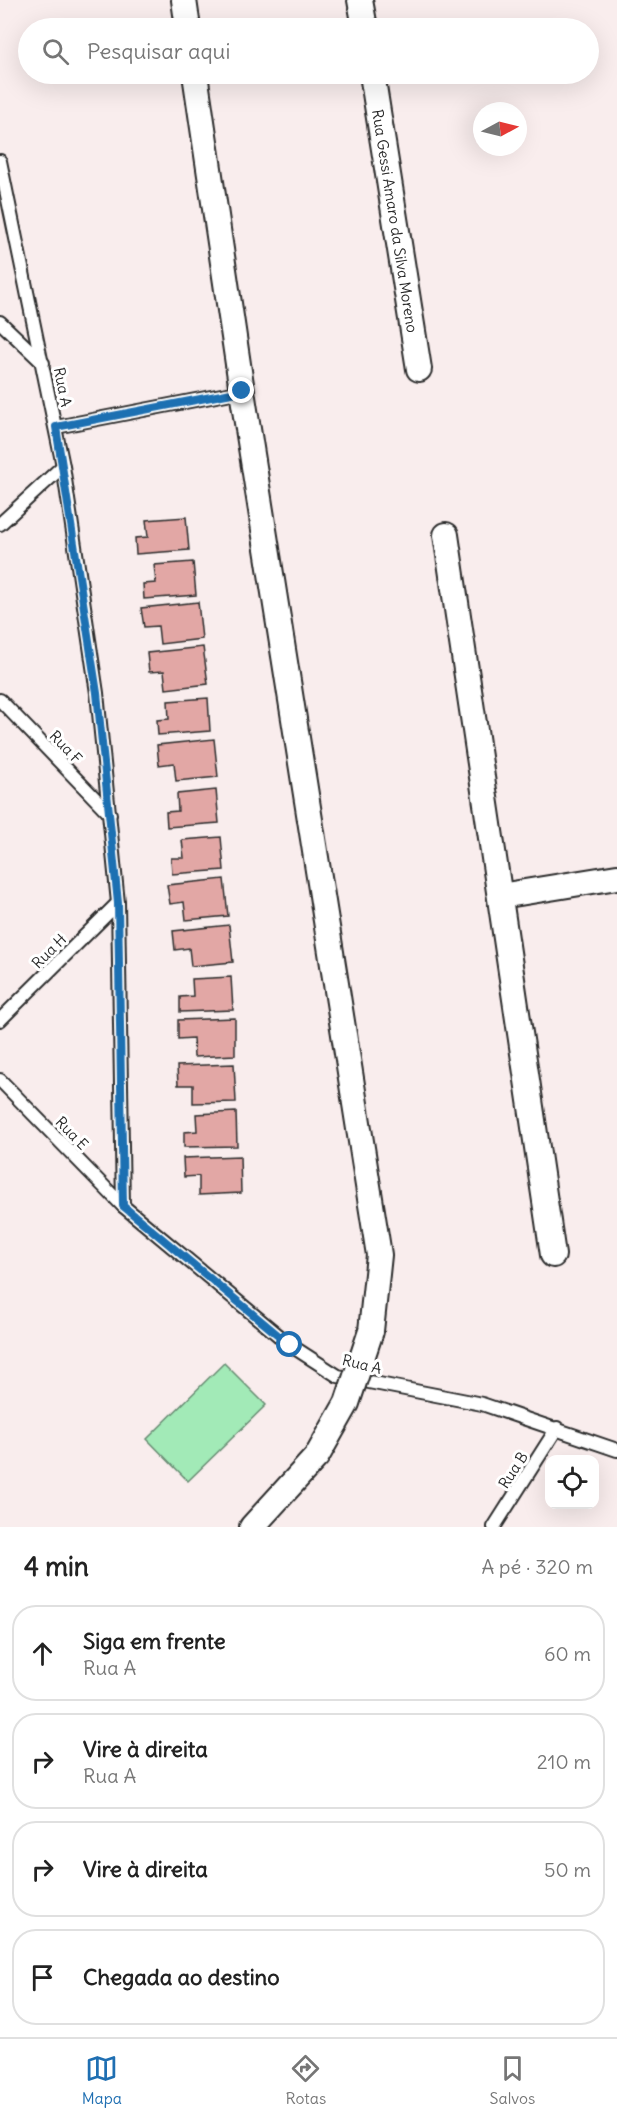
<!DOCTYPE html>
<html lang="pt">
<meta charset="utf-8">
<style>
:root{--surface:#fff;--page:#f2f2f2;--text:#222;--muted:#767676;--line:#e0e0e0;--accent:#1f6fb2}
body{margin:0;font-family:Delius,sans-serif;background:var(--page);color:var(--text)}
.controls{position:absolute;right:18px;bottom:18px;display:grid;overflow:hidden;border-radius:12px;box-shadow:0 6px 24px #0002}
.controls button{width:54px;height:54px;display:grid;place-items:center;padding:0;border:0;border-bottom:2px solid var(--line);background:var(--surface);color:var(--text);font:30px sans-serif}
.compass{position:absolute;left:473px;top:102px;width:54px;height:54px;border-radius:50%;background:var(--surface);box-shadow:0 6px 24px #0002;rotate:83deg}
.stop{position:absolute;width:18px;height:18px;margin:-14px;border:4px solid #1f6fb2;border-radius:50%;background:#fff}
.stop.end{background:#1f6fb2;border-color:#fff;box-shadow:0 2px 6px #0008}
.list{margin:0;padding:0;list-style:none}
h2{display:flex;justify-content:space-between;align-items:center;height:78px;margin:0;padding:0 24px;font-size:26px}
h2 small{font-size:20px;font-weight:400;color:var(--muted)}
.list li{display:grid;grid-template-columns:39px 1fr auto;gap:18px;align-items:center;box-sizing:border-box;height:96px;margin:0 12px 12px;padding:0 12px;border:2px solid var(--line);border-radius:24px}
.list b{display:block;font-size:22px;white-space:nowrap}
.list p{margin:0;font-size:20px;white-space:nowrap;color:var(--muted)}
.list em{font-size:20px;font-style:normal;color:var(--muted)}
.icon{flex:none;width:33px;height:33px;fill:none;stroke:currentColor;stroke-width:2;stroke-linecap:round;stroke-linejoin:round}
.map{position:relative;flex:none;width:617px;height:1527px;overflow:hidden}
.search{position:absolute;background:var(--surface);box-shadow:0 6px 24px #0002;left:18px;right:18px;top:18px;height:66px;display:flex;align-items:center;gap:15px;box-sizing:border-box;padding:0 21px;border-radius:33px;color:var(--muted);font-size:22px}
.sheet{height:510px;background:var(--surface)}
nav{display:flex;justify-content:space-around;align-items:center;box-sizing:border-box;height:84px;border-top:2px solid var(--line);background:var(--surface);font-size:16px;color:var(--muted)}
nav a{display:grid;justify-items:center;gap:3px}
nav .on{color:var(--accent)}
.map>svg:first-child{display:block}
.green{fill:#a2eab7;stroke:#668a71;stroke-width:1.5}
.building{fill:#e2a7a5;stroke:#2b2b2b;stroke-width:1.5}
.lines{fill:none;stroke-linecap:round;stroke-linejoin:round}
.lane-casing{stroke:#2b2b2b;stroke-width:16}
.street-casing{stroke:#2b2b2b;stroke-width:28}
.lane{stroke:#fff;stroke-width:12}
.street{stroke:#fff;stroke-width:24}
.street-bridge-casing{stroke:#2b2b2b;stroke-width:28;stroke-linecap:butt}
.street-bridge{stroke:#fff;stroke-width:24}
.route{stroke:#1f6fb2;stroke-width:8}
.labels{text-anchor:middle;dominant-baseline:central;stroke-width:6;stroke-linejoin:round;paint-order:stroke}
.street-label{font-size:15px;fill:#2b2b2b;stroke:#fff}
</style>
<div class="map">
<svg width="617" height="1527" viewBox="0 0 617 1527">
<rect width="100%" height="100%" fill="#f9eded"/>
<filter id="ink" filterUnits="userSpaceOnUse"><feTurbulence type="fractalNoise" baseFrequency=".0167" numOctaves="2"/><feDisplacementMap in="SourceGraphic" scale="12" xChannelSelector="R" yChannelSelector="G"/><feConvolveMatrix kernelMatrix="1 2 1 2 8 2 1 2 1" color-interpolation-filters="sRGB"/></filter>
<g filter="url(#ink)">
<polygon class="green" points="224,1363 266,1405 188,1481 147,1439"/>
<g class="building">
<polygon points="186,517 189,550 136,554 135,538 148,537 146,520"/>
<polygon points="193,562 196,595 144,599 143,584 156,583 154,565"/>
<polygon points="198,602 202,639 160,644 158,626 144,627 141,608"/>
<polygon points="203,647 208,684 166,689 164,671 149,672 147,653"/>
<polygon points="208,698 210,731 158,735 157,720 169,719 168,701"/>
<polygon points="214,739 218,777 176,781 174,763 159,765 157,745"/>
<polygon points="216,790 219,823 167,827 166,812 178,811 177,794"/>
<polygon points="221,837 224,870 172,874 171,858 184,858 182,840"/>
<polygon points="224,879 228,916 186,920 184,902 170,904 167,885"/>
<polygon points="229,925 233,962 191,966 189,948 175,950 173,931"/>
<polygon points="231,977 233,1010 180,1012 180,997 193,996 192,979"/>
<polygon points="235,1018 235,1055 194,1057 193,1038 178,1039 178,1020"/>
<polygon points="234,1064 236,1102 193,1103 193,1085 178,1085 177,1066"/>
<polygon points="236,1112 237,1146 184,1147 184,1132 197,1131 196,1114"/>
<polygon points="240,1156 241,1193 199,1195 199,1176 184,1177 183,1158"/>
</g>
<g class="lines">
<defs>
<g id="lane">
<polyline points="0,161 63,466 97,693 118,903 123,1206"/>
<polyline points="0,322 43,363"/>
<polyline points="56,427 242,391"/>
<polyline points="0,524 63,466"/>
<polyline points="0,700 110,814"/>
<polyline points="0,1020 118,903"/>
<polyline points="0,1080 123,1206 290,1345 338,1376 482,1404 617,1450"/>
<polyline points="494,1527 557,1428"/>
</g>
<g id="street">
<polyline points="184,0 188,28"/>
<polyline points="360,0 365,28"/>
<polyline points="195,74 242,391 379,1255 371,1331"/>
<polyline points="372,74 419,369"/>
<polyline points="446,535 553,1255"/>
<polyline points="501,896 617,877"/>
<polyline points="252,1527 317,1456"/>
</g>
</defs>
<use href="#lane" class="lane-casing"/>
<use href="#street" class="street-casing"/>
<use href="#lane" class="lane"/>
<use href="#street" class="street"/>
<defs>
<polyline id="street-bridge" points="317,1456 347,1403 371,1331"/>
</defs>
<use href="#street-bridge" class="street-bridge-casing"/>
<use href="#street-bridge" class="street-bridge"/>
</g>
</g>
<g class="lines" filter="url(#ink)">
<polyline class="route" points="242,391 56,427 97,693 118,903 123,1206 290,1345"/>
</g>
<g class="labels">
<g class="street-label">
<text transform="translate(395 221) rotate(81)">Rua Gessi Amaro da Silva Moreno</text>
<text transform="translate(63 387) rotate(79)">Rua A</text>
<text transform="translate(66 747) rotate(46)">Rua F</text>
<text transform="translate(49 951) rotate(-45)">Rua H</text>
<text transform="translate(72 1133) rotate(46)">Rua E</text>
<text transform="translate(362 1364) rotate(14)">Rua A</text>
<text transform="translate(513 1470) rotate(-57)">Rua B</text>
</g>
</g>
</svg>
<div class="controls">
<button><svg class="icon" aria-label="locate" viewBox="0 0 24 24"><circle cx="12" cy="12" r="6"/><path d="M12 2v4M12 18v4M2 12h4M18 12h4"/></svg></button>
</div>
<svg class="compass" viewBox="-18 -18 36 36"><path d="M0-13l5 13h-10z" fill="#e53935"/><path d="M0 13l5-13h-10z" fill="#767676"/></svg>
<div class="stop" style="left:290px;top:1345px"></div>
<div class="stop end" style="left:242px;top:391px"></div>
<div class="search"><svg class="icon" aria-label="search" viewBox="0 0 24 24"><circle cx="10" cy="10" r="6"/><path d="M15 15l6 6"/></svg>Pesquisar aqui</div>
</div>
<section class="sheet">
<h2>4 min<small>A pé · 320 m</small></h2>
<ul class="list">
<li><svg class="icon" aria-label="ahead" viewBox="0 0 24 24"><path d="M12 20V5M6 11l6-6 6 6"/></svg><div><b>Siga em frente</b><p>Rua A</p></div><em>60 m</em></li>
<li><svg class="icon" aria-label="right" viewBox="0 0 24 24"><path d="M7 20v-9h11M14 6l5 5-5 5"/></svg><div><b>Vire à direita</b><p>Rua A</p></div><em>210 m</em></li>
<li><svg class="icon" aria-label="right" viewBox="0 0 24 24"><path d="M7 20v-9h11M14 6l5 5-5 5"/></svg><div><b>Vire à direita</b></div><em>50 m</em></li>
<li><svg class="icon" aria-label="arrive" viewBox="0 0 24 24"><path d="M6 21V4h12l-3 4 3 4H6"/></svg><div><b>Chegada ao destino</b></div></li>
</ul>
</section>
<nav>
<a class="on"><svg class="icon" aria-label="map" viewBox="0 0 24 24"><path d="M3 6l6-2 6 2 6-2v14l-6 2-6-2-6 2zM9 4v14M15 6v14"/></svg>Mapa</a>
<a><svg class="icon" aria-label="directions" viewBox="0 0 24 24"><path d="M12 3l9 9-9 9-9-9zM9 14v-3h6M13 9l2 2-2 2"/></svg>Rotas</a>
<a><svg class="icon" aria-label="saved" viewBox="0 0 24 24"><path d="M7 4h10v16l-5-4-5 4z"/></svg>Salvos</a>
</nav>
